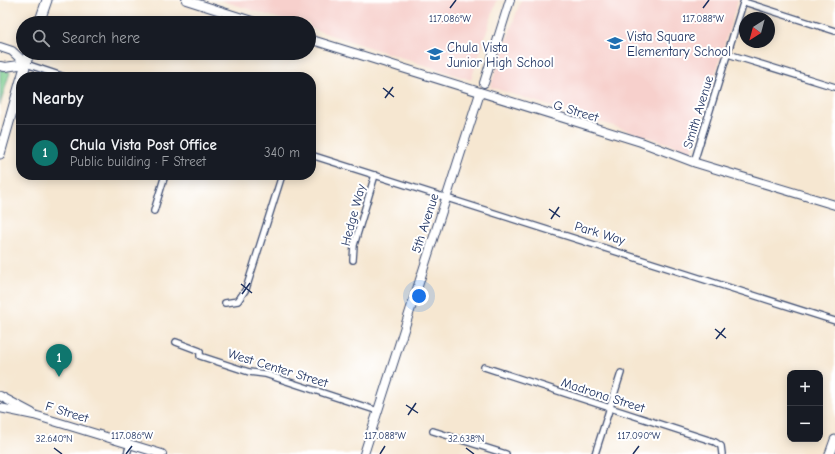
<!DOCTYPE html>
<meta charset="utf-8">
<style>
:root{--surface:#171b24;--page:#20242c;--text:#f1f3f6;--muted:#9ea1a6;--line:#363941;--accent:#0f766e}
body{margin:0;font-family:"Comic Neue",sans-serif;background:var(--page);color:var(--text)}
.controls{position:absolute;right:12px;bottom:12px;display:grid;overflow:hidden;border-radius:8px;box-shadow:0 2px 10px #0003}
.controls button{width:36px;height:36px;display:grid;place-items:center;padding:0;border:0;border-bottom:1px solid var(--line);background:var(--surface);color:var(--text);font:20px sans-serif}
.compass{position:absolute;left:739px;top:12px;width:36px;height:36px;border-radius:50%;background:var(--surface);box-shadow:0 2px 10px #0003;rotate:216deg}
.you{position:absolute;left:419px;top:296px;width:14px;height:14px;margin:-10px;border:3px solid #fff;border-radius:50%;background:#1a73e8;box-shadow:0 0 0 6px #1a73e833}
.badge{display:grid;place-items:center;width:26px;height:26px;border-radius:50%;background:var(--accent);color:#fff;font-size:13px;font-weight:700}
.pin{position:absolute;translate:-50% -33px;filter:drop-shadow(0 1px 2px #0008)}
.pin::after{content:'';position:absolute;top:21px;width:14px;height:12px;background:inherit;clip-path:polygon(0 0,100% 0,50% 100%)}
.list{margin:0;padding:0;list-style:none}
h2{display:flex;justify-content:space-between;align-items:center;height:52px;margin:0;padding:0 16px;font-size:17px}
h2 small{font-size:13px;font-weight:400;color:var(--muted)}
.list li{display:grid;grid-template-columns:26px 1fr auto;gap:12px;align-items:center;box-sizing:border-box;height:56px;padding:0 16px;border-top:1px solid var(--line)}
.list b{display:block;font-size:15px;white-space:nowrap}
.list p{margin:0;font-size:13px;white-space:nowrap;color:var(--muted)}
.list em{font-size:13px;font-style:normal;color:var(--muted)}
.icon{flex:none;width:22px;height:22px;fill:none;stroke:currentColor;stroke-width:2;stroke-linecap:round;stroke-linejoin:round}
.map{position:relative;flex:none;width:835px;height:454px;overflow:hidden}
.search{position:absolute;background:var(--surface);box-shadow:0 2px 10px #0003;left:16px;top:16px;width:300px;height:44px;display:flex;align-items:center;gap:10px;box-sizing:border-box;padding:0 14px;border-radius:22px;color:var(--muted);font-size:15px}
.panel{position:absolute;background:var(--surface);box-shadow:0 2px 10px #0003;left:16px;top:72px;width:300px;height:108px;border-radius:16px}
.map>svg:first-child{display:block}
.built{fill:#f7d0cc}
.green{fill:#7bcc8d;stroke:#4b7e76}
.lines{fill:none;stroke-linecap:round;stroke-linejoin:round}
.street-casing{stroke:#3c4b6f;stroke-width:8}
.secondary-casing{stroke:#3c4b6f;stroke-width:10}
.primary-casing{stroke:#3c4b6f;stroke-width:11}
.street{stroke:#fff;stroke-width:5.5}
.secondary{stroke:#fff;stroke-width:8}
.primary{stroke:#fff;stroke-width:9}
.ticks{fill:none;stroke:#1b2f5e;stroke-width:1.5}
.labels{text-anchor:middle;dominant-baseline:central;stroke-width:4;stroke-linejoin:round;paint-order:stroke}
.poi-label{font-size:13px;fill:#1b2f5e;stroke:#fff;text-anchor:start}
.street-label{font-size:13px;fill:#1b2f5e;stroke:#fff}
.ticks-label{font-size:10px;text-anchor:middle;fill:#1b2f5e;stroke:#fff;stroke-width:4;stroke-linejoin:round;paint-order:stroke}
</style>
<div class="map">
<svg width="835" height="454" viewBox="0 0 835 454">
<rect width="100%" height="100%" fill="#fff"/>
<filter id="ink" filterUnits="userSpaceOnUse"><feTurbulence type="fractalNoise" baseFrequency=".025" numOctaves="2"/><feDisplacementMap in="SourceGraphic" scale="8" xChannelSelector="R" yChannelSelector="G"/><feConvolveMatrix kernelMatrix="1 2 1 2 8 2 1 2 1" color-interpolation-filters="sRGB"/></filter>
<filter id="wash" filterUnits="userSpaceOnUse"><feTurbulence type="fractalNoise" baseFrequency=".012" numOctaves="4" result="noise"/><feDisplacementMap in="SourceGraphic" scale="16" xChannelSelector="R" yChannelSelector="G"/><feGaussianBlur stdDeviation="0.9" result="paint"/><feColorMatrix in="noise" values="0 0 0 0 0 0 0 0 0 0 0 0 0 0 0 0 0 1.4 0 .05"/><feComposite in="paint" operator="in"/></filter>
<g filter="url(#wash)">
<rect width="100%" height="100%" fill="#f6e7d1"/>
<g class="built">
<polygon points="220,0 497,0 471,80 309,28 309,23 292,23"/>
<polygon points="521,0 738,0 692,151 490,87"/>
</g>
<polygon class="green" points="0,69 10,72 0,105"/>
</g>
<g filter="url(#ink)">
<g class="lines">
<defs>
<g id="street">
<polyline points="744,2 835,31"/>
<polyline points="728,54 835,87"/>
<polyline points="26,64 65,77"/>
<polyline points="311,155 835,321"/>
<polyline points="694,162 744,0"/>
<polyline points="154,211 165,175"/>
<polyline points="353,260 354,245 375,175"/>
<polyline points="225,303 238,301 246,289 282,175"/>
<polyline points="176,342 200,351 200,356 249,372 265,374 378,411"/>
<polyline points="484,367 715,442 721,446 722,454"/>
<polyline points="433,431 506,454"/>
<polyline points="127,454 130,444"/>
<polyline points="595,454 621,373"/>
</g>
<g id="secondary">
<polyline points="186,0 258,23"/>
<polyline points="309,39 641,142 696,163 835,205"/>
<polyline points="0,47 12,51 26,64"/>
<polyline points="0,66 5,67 26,64"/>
<polyline points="484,83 510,0"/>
<polyline points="0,396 32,413"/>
<polyline points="0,408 34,415 162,454"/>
<polyline points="364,454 480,93"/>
</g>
<g id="primary">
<polyline points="39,23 47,0"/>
<polyline points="22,77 29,53"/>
<polyline points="0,154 21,80"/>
<polyline points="830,454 835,440"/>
</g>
</defs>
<use href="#street" class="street-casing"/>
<use href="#secondary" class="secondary-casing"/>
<use href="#primary" class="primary-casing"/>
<use href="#street" class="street"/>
<use href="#secondary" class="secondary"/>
<use href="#primary" class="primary"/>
</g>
</g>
<path class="ticks" d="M450,8L456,0M703,8L709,0M383,88L394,97M385,98L393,87M549,209L560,217M551,219L559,207M241,284L252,293M242,294L250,283M715,329L726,338M716,339L725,328M406,405L418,413M408,415L416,403M54,448L62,454M466,448L474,454M126,454L132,446M380,454L385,446M633,454L639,446"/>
<defs>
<symbol id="school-bare" viewBox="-9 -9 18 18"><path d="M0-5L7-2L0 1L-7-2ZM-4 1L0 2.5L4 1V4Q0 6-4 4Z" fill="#1f6fb2" stroke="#fff" stroke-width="2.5" paint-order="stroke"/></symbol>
</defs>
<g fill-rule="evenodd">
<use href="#school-bare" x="604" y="32" width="22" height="22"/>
<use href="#school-bare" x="424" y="43" width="22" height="22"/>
</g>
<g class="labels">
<g class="poi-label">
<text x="627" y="36">Vista Square<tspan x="627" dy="15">Elementary School</tspan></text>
<text x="447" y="47">Chula Vista<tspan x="447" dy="15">Junior High School</tspan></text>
</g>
<g class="street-label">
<text transform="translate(576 111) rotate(17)">G Street</text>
<text transform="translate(698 112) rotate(-73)">Smith Avenue</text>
<text transform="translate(353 215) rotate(-75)">Hedge Way</text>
<text transform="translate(425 223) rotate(-72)">5th Avenue</text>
<text transform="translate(600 233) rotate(17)">Park Way</text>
<text transform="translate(278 368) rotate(17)">West Center Street</text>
<text transform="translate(603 395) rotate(18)">Madrona Street</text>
<text transform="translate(67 412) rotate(17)">F Street</text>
</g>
</g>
<g class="ticks-label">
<text x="450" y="22">117.086°W</text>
<text x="703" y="22">117.088°W</text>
<text x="132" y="439">117.086°W</text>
<text x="385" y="439">117.088°W</text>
<text x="639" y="439">117.090°W</text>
<text x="54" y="442">32.640°N</text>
<text x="466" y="442">32.638°N</text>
</g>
</svg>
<div class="controls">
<button>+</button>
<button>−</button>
</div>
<svg class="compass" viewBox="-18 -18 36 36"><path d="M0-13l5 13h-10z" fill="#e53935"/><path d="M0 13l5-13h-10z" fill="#9ea1a6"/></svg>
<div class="you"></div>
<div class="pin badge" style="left:59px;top:377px">1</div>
<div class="search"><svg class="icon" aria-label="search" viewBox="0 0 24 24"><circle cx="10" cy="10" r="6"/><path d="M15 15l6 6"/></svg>Search here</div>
<section class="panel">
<h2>Nearby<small></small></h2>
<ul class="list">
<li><span class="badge">1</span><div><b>Chula Vista Post Office</b><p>Public building · F Street</p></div><em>340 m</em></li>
</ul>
</section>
</div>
